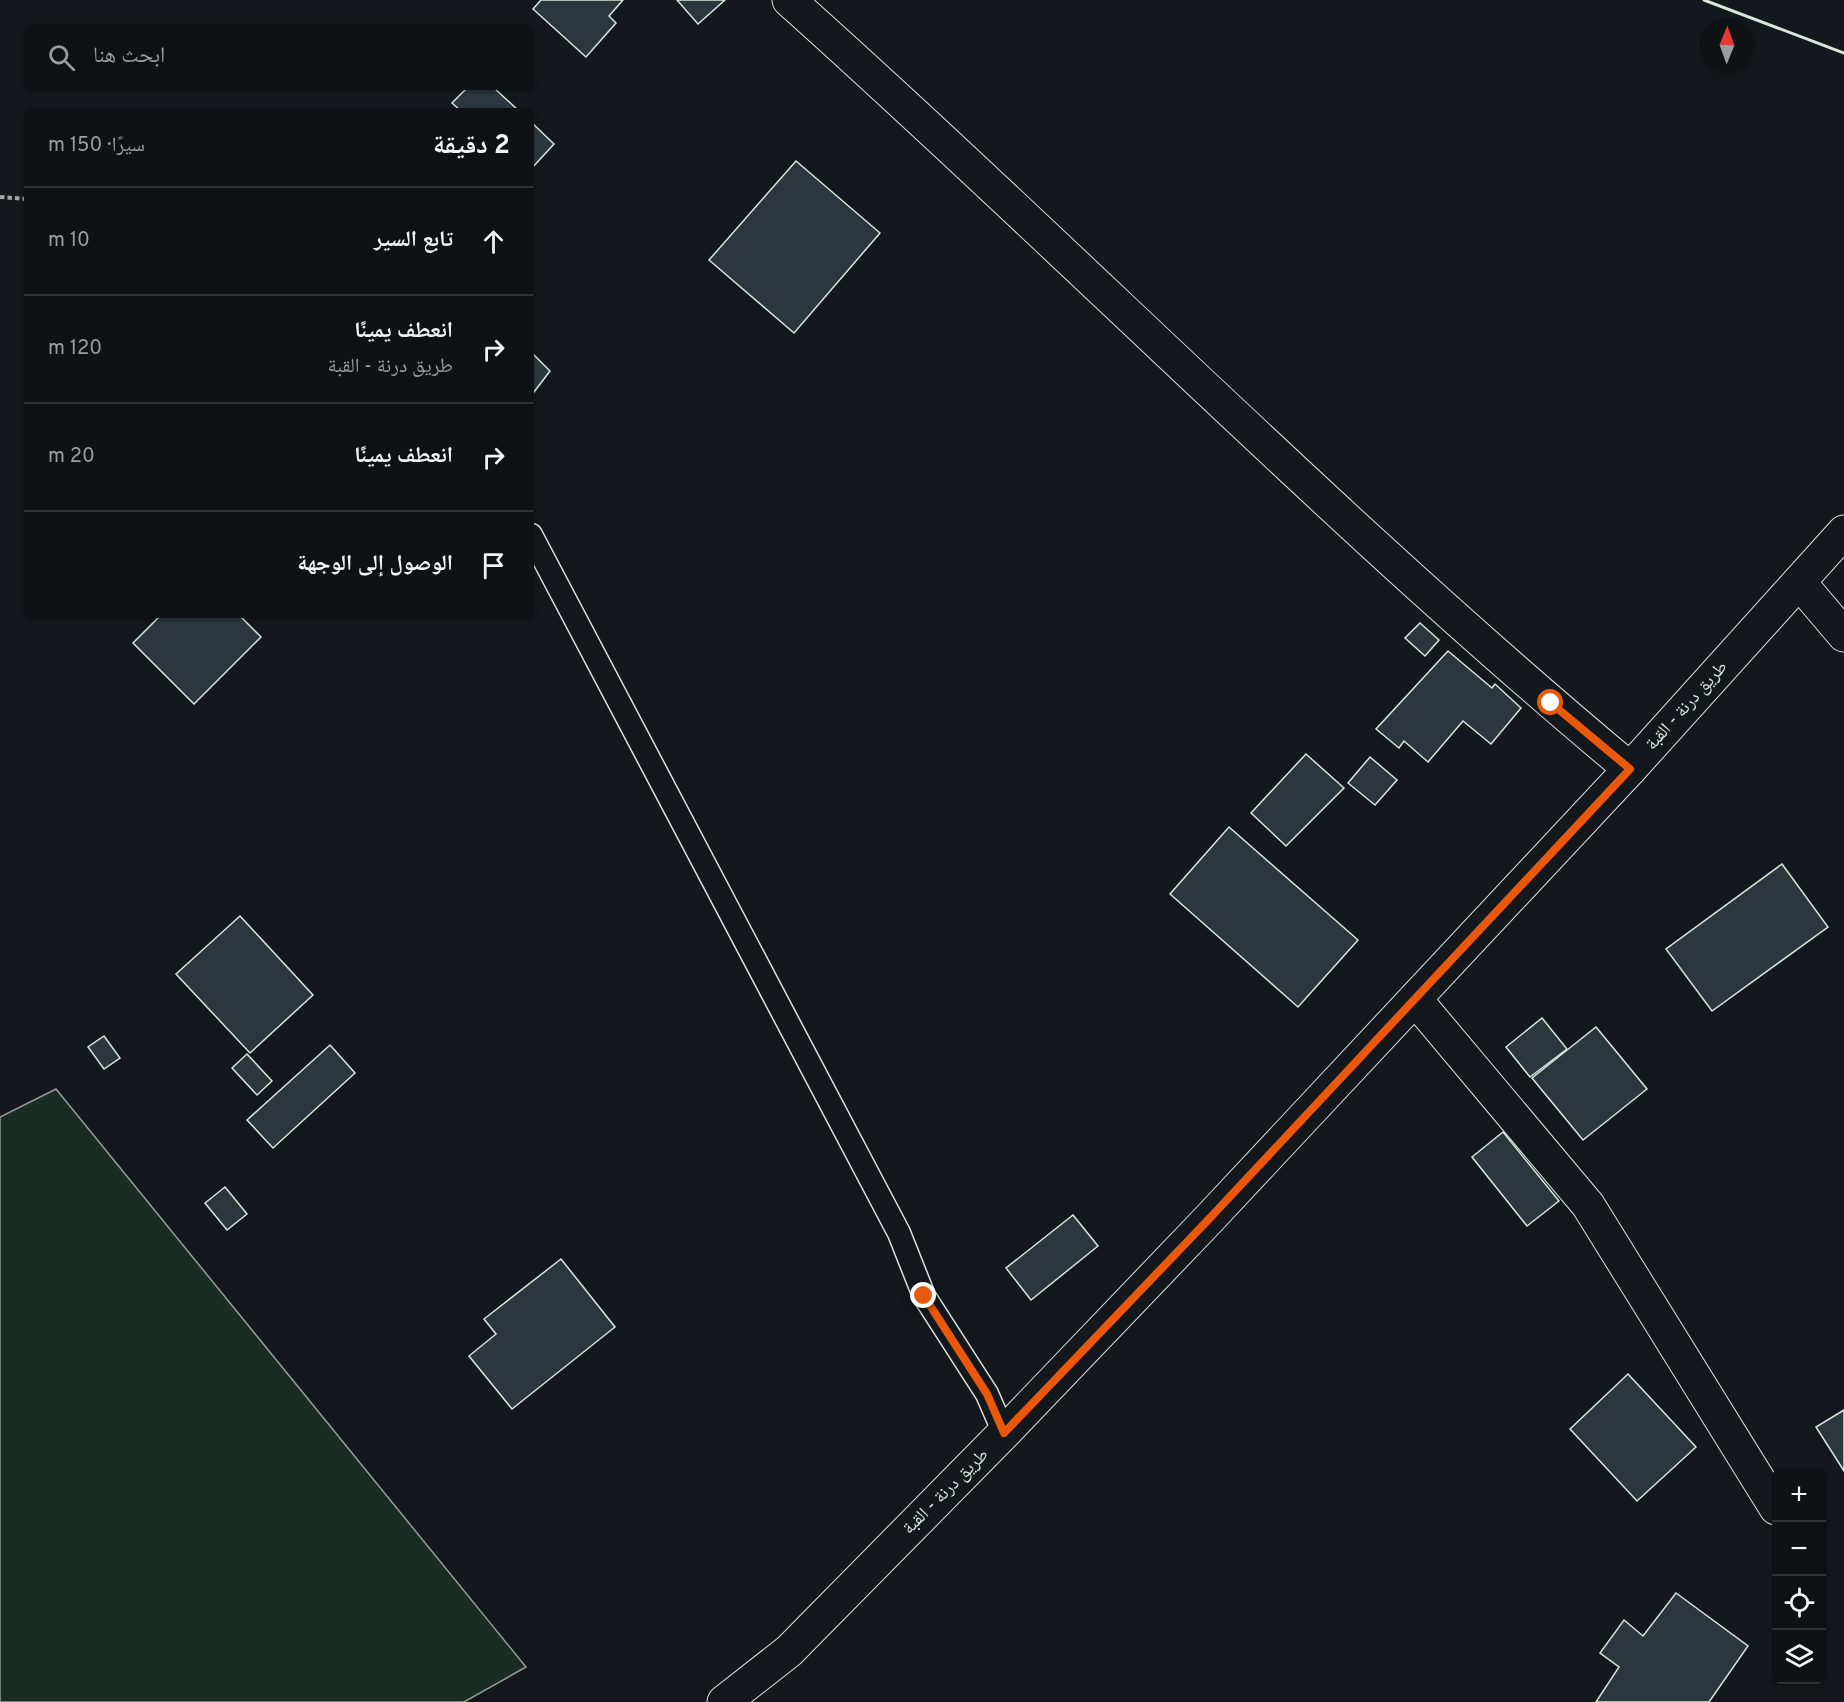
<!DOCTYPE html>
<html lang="ar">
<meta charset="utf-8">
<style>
:root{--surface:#0f1215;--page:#1d2022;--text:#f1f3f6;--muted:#9b9ea0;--line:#2f3234}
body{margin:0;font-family:Overpass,"Noto Naskh Arabic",sans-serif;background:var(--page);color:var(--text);direction:rtl}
.controls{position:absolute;right:18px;bottom:18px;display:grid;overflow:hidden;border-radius:9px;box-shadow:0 2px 4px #0004}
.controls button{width:54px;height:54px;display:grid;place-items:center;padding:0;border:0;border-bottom:2px solid var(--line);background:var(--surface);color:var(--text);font:30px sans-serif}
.compass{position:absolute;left:1700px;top:18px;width:54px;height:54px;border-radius:50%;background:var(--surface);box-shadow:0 2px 4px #0004;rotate:1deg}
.stop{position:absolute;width:18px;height:18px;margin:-14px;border:4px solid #ea580c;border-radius:50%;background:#fff}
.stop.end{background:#ea580c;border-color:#fff;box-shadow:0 2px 6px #0008}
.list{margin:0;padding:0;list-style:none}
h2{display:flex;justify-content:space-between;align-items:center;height:78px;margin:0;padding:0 24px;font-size:26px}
h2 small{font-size:20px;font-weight:400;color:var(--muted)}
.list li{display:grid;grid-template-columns:39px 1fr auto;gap:18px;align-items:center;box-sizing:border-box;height:108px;padding:0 24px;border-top:2px solid var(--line)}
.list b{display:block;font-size:22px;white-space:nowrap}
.list p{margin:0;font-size:20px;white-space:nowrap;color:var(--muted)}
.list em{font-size:20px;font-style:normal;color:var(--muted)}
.icon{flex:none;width:33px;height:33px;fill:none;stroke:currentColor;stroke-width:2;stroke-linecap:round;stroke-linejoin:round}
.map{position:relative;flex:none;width:1844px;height:1702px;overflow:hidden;direction:ltr}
.search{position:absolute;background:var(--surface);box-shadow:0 2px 4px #0004;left:24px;top:24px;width:510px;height:66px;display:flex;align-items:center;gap:15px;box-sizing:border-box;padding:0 21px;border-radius:9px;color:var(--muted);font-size:22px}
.panel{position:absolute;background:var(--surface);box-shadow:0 2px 4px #0004;left:24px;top:108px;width:510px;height:510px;border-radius:9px;direction:rtl}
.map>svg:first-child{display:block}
.green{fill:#1a2d24;stroke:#939e99;stroke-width:1.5}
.building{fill:#2c363c;stroke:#d8e6dc;stroke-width:1.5}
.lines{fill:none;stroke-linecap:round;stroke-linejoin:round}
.service-casing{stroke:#d8e6dc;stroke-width:25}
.minor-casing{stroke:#d8e6dc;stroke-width:35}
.primary-casing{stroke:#d8e6dc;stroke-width:35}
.path{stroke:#9da8a2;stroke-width:4;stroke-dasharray:4.5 3;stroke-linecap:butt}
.service{stroke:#14181c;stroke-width:22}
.minor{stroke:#14181c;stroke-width:33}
.primary{stroke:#14181c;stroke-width:33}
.wall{stroke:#d8e6dc;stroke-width:3}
.route{stroke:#ea580c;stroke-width:8}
.labels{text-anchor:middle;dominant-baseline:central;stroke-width:4.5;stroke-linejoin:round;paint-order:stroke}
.street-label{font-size:18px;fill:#d8e6dc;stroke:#14181c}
</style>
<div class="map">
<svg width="1844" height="1702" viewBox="0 0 1844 1702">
<rect width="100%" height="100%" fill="#14181c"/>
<polygon class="green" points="56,1089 526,1667 464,1702 0,1702 0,1117"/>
<g class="building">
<polygon points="541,0 623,0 609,16 616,23 586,57 533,9"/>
<polygon points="677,0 725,0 698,24"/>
<polygon points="468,87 493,87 519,111 461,111 452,103"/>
<polygon points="531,122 554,144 531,169"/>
<polygon points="796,161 880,233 794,333 709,260"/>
<polygon points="531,352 550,371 534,392 531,389"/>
<polygon points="161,615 239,615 261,637 194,704 133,643"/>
<polygon points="1420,623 1439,640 1425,656 1405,638"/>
<polygon points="1448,651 1492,688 1495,684 1521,708 1491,744 1463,721 1428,762 1404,741 1399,748 1376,729"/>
<polygon points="1306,754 1344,788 1286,846 1251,813"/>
<polygon points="1370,757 1397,780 1375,805 1348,783"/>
<polygon points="1229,827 1358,940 1298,1007 1170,894"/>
<polygon points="1782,864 1828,927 1712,1011 1666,949"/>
<polygon points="240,916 313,995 250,1053 176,974"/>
<polygon points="1542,1018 1567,1049 1530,1077 1506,1047"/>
<polygon points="1596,1027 1647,1089 1583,1140 1532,1078"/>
<polygon points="104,1036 120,1058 104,1069 88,1047"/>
<polygon points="330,1045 355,1073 273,1148 247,1120"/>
<polygon points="247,1054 272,1081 257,1095 232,1068"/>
<polygon points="1503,1132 1559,1201 1527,1226 1472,1157"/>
<polygon points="225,1187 247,1214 227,1230 205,1203"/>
<polygon points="1073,1215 1098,1246 1031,1300 1006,1268"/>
<polygon points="561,1259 615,1327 512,1409 469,1356 496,1334 484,1319"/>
<polygon points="1628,1374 1696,1447 1637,1501 1570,1429"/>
<polygon points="1844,1410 1844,1471 1816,1427"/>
<polygon points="1676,1593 1748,1646 1709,1702 1596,1702 1619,1667 1600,1653 1624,1620 1643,1636"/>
</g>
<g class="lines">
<defs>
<polyline id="service" points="531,535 899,1233 924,1296 987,1394 1004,1433"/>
<g id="minor">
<path d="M789,0C1072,253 1338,526 1630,769"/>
<polyline points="1799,582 1844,635"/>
<polyline points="1415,999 1588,1205 1776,1508"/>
</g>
<polyline id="primary" points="724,1702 789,1651 1004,1433 1208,1220 1630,769 1844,532"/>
</defs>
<use href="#service" class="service-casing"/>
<use href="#minor" class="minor-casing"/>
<use href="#primary" class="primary-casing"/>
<polyline class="path" points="0,197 27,199"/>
<use href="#service" class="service"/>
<use href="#minor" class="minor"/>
<use href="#primary" class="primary"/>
<polyline class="wall" points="1704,0 1844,53"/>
</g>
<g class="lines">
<polyline class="route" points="924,1296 987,1394 1004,1433 1208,1220 1630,769 1551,703"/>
</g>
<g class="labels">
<g class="street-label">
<text transform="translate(1687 706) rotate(-48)">طريق درنة - القبة</text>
<text transform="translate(946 1492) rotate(-45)">طريق درنة - القبة</text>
</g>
</g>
</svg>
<div class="controls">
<button>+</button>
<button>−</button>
<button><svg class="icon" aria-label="locate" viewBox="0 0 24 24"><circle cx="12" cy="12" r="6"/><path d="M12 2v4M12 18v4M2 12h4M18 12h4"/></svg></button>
<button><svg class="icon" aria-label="layers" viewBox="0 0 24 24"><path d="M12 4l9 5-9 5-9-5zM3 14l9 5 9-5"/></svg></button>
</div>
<svg class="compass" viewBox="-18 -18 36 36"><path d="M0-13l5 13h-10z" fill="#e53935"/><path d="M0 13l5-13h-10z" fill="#9b9ea0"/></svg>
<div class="stop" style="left:1551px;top:703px"></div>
<div class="stop end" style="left:924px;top:1296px"></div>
<div class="search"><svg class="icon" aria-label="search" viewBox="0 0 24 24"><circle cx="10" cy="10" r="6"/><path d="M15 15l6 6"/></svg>ابحث هنا</div>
<section class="panel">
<h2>2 دقيقة<small>سيرًا · 150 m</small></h2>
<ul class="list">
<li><svg class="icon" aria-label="ahead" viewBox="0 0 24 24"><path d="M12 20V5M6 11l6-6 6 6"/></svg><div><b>تابع السير</b></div><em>10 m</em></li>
<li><svg class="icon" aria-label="right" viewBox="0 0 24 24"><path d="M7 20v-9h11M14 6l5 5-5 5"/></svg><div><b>انعطف يمينًا</b><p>طريق درنة - القبة</p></div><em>120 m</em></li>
<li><svg class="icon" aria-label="right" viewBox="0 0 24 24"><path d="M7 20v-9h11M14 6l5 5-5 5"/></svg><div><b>انعطف يمينًا</b></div><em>20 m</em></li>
<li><svg class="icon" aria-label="arrive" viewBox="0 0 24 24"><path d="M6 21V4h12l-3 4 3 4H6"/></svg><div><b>الوصول إلى الوجهة</b></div></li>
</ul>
</section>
</div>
